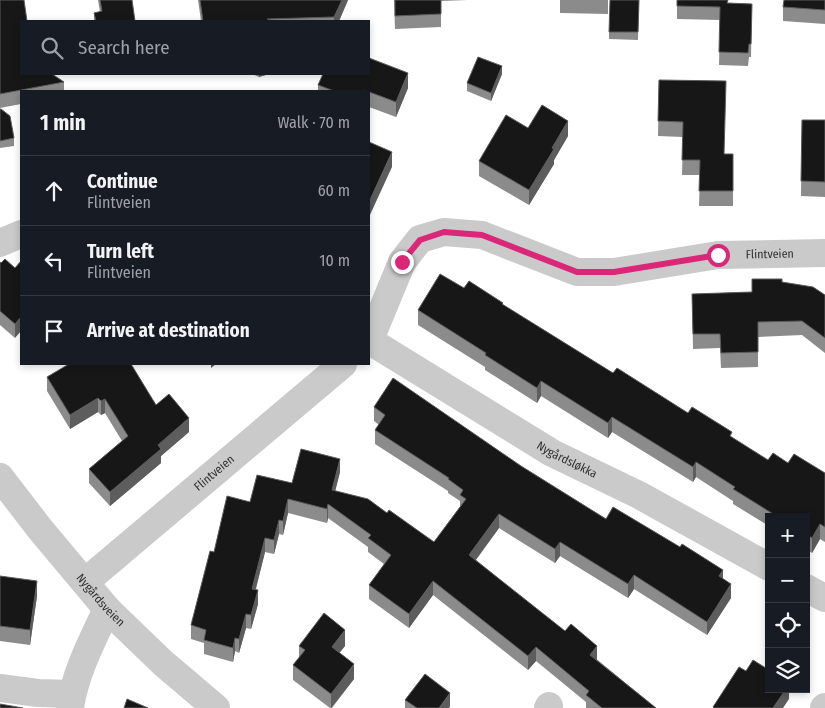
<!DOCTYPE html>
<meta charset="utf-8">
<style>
:root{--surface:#171b24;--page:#242831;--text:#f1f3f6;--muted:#9ea1a6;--line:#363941}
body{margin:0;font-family:"Fira Sans Condensed",sans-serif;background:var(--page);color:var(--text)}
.controls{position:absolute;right:15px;bottom:15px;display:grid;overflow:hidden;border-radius:0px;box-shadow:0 2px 8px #0003}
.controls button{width:45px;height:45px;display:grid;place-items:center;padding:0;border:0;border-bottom:1px solid var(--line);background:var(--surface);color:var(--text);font:25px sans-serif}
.stop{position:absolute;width:15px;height:15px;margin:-11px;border:4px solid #db2777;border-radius:50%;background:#fff}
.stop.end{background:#db2777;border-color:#fff;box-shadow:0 1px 5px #0008}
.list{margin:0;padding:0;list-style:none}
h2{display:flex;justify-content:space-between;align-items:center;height:65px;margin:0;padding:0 20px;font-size:21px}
h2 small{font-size:16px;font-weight:400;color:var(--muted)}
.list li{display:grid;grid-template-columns:32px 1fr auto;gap:15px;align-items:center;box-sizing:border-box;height:70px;padding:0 20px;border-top:1px solid var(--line)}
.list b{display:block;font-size:19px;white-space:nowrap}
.list p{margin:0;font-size:16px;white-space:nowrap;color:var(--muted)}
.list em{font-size:16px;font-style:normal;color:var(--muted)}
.icon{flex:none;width:28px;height:28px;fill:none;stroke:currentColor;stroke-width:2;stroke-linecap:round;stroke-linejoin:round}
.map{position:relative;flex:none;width:825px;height:708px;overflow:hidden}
.search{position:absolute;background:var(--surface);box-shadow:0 2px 8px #0003;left:20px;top:20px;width:350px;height:55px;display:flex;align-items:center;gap:12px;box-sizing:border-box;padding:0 18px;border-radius:0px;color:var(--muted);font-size:19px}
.panel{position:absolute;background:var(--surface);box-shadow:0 2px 8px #0003;left:20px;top:90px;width:350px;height:275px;border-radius:0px}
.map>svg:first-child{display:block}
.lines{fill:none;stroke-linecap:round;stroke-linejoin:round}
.minor{stroke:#cacaca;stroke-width:28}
.wall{fill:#8b8b8b}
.shaded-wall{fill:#5d5d5d}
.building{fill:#171717;stroke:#5d5d5d}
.route{stroke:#db2777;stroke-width:6}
.labels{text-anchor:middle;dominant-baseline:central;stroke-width:5;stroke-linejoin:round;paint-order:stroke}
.street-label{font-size:12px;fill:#303030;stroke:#fff}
</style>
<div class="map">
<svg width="825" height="708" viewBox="0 0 825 708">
<rect width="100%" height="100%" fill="#fff"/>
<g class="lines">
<g class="minor">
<polyline points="0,243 21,234"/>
<path id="s1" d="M370,341L552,453L639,495L769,567"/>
<path id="s2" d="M369,342L402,262L420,239L444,232L482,235L577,272H614L718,255L825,253"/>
<path id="s3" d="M0,477L40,529L107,609L163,663L216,708"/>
<path id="s4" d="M85,582L343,364"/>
<polyline points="806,588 825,598"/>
<polyline points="0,688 38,693 72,694"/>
<path d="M70,708C75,673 92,641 107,609"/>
<polyline points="548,708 549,706"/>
<polyline points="824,708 825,707"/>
</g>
</g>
<g class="wall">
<polygon points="0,0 21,74 64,82 64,91 21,91 21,104 0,108"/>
<polygon points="98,0 132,0 135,21 94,21 94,13 100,12"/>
<polygon points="198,0 348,0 339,21 201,21"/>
<polygon points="394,0 468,0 441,1 441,27 395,29"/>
<polygon points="560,0 608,0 608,14 560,13"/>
<polygon points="639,0 638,40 609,39 609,32"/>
<polygon points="677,0 728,3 752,4 751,57 749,57 748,66 719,65 720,20 677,19"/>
<polygon points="825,0 825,24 783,21 783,7"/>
<polygon points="252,74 269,74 259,77"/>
<polygon points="502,74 491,101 467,91 467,83"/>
<polygon points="659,80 725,154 733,154 733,206 699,206 700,175 682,175 683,137 658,136"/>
<polygon points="318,85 408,88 396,117 369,107 369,91 318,91"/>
<polygon points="0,109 14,138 14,146 0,148"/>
<polygon points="802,120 825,120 825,197 801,196"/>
<polygon points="528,128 568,136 554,160 554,164 529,205 479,176 479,161"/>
<polygon points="0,262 15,268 15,338 0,325"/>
<polygon points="782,282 825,295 825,353 802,335 758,337 758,367 721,368 720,348 693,349 692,294 752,292"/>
<polygon points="464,288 503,305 613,373 688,413 732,438 768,460 788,463 825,473 825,542 820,539 812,553 806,549 806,517 769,517 769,526 733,504 733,501 696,477 693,482 612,432 608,438 541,396 537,403 485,370 485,367 418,325 418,310"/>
<polygon points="47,377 156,405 189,432 161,456 161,463 110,506 89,483 89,469 122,441 105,413 101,415 98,412 70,429 47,391"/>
<polygon points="374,407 521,466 606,519 723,579 731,598 707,635 634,589 628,598 560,556 555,563 499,528 476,560 656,708 586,708 586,702 536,661 528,670 433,595 409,628 369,599 369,585 384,564 368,552 368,547 328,518 327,523 288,513 283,535 279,534 274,554 265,552 256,589 258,604 251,629 246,628 239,653 235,651 233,662 204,654 204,643 191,639 191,625 214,552 250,502 292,483 340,472 335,491 387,513 434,542 460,507 460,501 448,493 448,491 375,444 375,430 379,425 374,421"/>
<polygon points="0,576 37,596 30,645 0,641"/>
<polygon points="299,646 345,646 339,653 354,679 332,708 330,708 293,680 293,665 299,658"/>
<polygon points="405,700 450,706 449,708 405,708"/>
</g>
<g class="shaded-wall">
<polygon points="342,0 348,0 339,21 334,21 334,17"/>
<polygon points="502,66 502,74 491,101 491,93"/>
<polygon points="408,73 408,88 396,117 396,102"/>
<polygon points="259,74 269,74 259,77"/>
<polygon points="568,121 568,136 554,160 554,164 529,205 529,190 552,148"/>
<polygon points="392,152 392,167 369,217 369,202"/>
<polygon points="21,317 21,331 15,338 15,324"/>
<polygon points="211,364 216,364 211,368"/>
<polygon points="541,381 541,396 537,403 537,388"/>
<polygon points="98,398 98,412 70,429 70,415"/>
<polygon points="105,399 105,413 101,415 101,401"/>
<polygon points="612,417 612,432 608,438 608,423"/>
<polygon points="189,418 189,432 161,456 161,463 110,506 110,492 158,445"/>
<polygon points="340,459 340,472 332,504 332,490"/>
<polygon points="696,462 696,477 693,482 693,467"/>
<polygon points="288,499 288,513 283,535 283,521"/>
<polygon points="328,504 328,518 327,523 327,509"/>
<polygon points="499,514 499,528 469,569 469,555"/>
<polygon points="279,520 279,534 274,554 274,540"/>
<polygon points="820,524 820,539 812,553 812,538"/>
<polygon points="265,538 265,552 252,603 252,589"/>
<polygon points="560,542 560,556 555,563 555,549"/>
<polygon points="723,570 723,584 719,576"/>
<polygon points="634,575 634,589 628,598 628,584"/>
<polygon points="37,581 37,596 30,645 30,630"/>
<polygon points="433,581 433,595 409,628 409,614"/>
<polygon points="731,584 731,598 707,635 707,622"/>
<polygon points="258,590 258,604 251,629 251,615"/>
<polygon points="246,614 246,628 239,653 239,639"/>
<polygon points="345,630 345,646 332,662 332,647"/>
<polygon points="235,638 235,651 233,662 233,648"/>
<polygon points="597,646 597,660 590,669 590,655"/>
<polygon points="536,647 536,661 528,670 528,656"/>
<polygon points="354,664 354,679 331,708 331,694"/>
<polygon points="786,689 789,689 789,699 783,708 773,708"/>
<polygon points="450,693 450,706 449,708 439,708"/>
</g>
<g class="building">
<polygon points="0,0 24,0 27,21 21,21 21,74 52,74 64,82 0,94"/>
<polygon points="100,0 132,0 135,21 96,21 94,13 102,11"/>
<polygon points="200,0 342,0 334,17 267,19 272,21 203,21"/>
<polygon points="395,0 441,0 441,14 395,16"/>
<polygon points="610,0 639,0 638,32 609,32"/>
<polygon points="677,0 728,0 727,3 752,4 751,44 749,44 748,53 719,52 720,7 677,6"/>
<polygon points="784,0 825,0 825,10 783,7"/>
<polygon points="478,57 502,66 491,93 467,83"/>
<polygon points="369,58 408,73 396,102 364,90 364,91 334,91 318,85 323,74 369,74"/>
<polygon points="659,80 726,81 724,154 733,154 733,191 699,191 700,160 682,160 683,122 658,121"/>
<polygon points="542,105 568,121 552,148 554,149 529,190 479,161 506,115 528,128"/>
<polygon points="0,109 1,109 10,116 14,138 0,141"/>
<polygon points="802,120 825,120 825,182 801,181"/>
<polygon points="369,142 392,152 369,202"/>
<polygon points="5,259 15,268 21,261 21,317 15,324 0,311 0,262 1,263"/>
<polygon points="440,274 464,288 469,281 503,303 502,304 613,373 617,368 688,413 692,407 732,432 730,436 768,460 773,453 788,463 794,454 825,473 825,527 820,524 812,538 806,534 806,517 778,517 733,489 735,487 696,462 693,467 612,417 608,423 541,381 537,388 485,355 486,353 418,310"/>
<polygon points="752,279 782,279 782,282 813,287 825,295 825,338 802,321 758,322 758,352 721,353 720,334 693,334 692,294 752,292"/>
<polygon points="69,364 131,364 156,405 169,394 189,418 158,445 161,449 110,492 89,469 128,436 105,399 101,401 98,398 70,415 47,377"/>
<polygon points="393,378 521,466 606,519 613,507 680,547 682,544 723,570 719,576 731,584 707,622 634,575 628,584 560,542 555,549 499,514 469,555 565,631 571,624 597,646 590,655 656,708 602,708 586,695 589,691 536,647 528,656 433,581 409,614 369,585 391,555 368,538 371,535 328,504 327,509 288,499 283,521 279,520 274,540 265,538 252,589 258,590 251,615 246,614 239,639 235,638 233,648 204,640 206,630 191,625 210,551 214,552 227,496 250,502 257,475 292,483 301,449 340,459 332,490 368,499 387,513 389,510 434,542 466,499 460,495 463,490 448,479 449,478 375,430 385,415 374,407"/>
<polygon points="0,576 37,581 30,630 0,626"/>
<polygon points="324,613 345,630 332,647 354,664 331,694 293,665 305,650 299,646"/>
<polygon points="753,660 769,670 769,689 786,689 773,708 714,708 713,707 739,667 746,671"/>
<polygon points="425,674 450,693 439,708 417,708 405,700"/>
<polygon points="127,699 148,708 124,708"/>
<polygon points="0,704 23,708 0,708"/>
</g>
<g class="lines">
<polyline class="route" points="402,262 420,240 444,232 482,235 577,272 614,272 718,255"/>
</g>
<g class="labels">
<g class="street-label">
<text stroke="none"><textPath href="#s2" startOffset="475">Flintveien</textPath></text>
<text stroke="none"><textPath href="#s1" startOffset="230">Nygårdsløkka</textPath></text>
<text stroke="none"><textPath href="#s4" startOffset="169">Flintveien</textPath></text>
<text stroke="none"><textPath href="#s3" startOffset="159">Nygårdsveien</textPath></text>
</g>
</g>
</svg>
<div class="controls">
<button>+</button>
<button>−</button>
<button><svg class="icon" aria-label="locate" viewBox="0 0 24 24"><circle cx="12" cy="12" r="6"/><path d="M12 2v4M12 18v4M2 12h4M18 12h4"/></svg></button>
<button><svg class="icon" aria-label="layers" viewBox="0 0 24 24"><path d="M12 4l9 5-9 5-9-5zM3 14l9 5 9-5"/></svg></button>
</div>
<div class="stop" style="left:718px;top:255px"></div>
<div class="stop end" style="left:402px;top:262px"></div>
<div class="search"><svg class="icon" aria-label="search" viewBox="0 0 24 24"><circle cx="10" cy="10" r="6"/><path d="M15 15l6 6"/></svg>Search here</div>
<section class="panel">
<h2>1 min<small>Walk · 70 m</small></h2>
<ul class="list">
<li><svg class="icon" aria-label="ahead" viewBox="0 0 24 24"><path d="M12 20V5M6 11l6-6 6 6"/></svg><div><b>Continue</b><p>Flintveien</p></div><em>60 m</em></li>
<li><svg class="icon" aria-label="left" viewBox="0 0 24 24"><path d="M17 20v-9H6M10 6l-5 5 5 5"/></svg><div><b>Turn left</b><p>Flintveien</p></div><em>10 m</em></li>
<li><svg class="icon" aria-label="arrive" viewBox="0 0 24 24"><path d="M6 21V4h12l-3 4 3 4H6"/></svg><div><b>Arrive at destination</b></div></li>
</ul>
</section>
</div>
